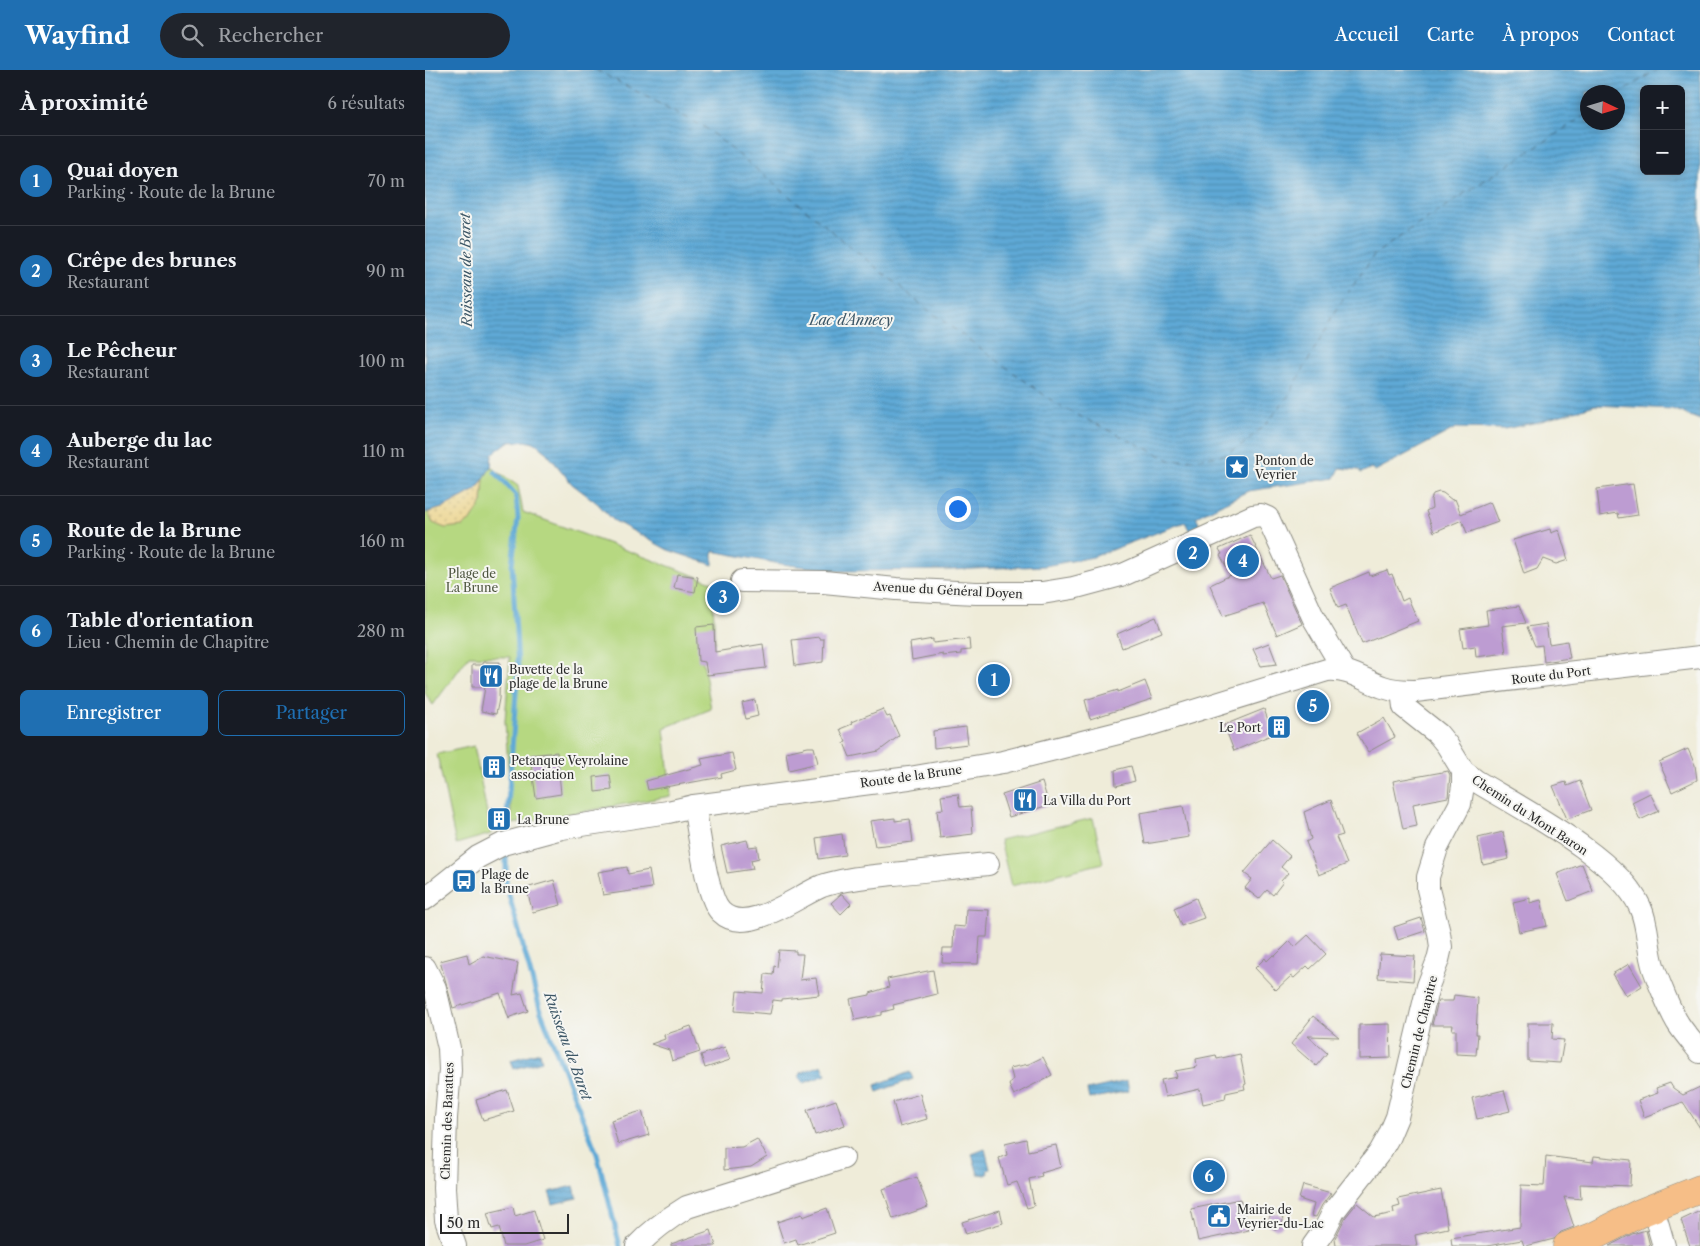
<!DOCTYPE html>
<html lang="fr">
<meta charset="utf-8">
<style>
:root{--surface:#171b24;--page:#20242c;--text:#f1f3f6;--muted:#9ea1a6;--line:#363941;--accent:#1f6fb2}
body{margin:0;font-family:"Libre Caslon Text",serif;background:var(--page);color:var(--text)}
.controls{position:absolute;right:15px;top:15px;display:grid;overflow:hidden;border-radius:8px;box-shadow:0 2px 8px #0003}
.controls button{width:45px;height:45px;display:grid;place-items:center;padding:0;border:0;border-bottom:1px solid var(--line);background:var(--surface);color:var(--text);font:25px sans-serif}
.compass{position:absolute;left:1155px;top:15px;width:45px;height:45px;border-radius:50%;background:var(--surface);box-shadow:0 2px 8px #0003;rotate:94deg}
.scale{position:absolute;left:15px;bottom:12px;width:129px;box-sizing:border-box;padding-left:5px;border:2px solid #2b2b2b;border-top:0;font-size:14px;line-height:18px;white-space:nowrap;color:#2b2b2b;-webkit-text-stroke:4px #f6f6f2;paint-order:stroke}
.you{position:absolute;left:532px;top:438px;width:18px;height:18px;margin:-12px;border:4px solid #fff;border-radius:50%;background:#1a73e8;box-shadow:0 0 0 8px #1a73e833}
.badge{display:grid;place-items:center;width:32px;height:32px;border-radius:50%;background:var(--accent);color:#fff;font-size:16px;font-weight:700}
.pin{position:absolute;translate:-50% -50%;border:2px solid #fff;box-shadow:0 1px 5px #0006}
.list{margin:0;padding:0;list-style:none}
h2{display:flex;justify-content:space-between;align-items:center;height:65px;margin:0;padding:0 20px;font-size:21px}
h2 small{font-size:16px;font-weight:400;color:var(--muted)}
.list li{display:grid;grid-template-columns:32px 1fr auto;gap:15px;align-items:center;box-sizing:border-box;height:90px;padding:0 20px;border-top:1px solid var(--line)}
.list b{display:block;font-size:19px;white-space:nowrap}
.list p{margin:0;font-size:16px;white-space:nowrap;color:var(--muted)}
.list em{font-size:16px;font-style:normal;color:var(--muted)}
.actions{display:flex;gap:10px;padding:15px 20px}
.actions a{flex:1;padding:11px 0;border:1px solid var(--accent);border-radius:8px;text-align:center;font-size:18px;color:var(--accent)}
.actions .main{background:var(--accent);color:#fff}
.icon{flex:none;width:28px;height:28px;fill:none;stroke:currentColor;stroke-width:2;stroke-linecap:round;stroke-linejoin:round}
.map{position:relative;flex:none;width:1275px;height:1176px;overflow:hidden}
header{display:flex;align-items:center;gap:30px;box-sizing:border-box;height:70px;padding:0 25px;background:var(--accent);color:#fff}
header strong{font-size:24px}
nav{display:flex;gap:28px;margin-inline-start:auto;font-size:18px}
.search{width:350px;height:45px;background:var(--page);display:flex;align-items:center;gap:12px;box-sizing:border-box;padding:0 18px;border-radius:28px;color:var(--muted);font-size:19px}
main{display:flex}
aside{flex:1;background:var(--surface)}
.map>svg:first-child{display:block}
.green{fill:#b6d881;stroke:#708256}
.sand{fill:url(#sand-dots);stroke:#8c8264}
.water{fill:url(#water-rules);stroke:#446a80;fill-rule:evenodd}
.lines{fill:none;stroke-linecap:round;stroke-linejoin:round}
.stream{stroke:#5ea9d6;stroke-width:5}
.ferry{stroke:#3d5767;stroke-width:1;stroke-dasharray:6 5;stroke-linecap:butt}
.building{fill:#bd9cd2}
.minor-casing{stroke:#8d8c82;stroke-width:24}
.major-casing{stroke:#8d8c82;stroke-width:29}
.minor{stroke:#fff;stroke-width:22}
.major{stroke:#f6be87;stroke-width:28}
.labels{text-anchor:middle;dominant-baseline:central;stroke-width:4;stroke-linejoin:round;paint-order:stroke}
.poi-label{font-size:12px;fill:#2b2b2b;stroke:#f6f6f2;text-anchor:start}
.park-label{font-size:12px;fill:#4e5640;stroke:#f6f6f2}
.street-label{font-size:12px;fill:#2b2b2b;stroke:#f6f6f2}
.water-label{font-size:14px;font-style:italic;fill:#3d5767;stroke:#f6f6f2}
</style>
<header>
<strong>Wayfind</strong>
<div class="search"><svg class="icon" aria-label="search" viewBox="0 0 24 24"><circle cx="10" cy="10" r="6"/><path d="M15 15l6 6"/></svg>Rechercher</div>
<nav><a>Accueil</a><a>Carte</a><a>À propos</a><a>Contact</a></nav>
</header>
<main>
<aside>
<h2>À proximité<small>6 résultats</small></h2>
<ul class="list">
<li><span class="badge">1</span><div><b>Quai doyen</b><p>Parking · Route de la Brune</p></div><em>70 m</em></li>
<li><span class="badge">2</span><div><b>Crêpe des brunes</b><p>Restaurant</p></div><em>90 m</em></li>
<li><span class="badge">3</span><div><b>Le Pêcheur</b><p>Restaurant</p></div><em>100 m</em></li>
<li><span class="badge">4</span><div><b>Auberge du lac</b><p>Restaurant</p></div><em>110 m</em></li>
<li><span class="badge">5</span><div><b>Route de la Brune</b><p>Parking · Route de la Brune</p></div><em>160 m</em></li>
<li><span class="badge">6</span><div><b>Table d'orientation</b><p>Lieu · Chemin de Chapitre</p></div><em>280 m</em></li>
</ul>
<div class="actions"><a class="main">Enregistrer</a><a>Partager</a></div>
</aside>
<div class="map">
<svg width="1275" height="1176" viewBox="0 0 1275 1176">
<defs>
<pattern id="sand-dots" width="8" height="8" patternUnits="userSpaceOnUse" patternTransform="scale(1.25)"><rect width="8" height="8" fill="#eeda9e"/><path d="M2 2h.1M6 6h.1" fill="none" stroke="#cb8" stroke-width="1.8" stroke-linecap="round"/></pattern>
<pattern id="water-rules" width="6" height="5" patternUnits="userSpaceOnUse" patternTransform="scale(1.25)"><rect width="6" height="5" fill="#5ea9d6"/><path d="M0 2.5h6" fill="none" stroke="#4e8aae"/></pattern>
</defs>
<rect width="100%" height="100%" fill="#f6f6f2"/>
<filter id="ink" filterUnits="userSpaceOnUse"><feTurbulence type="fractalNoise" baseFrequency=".02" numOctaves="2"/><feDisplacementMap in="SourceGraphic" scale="10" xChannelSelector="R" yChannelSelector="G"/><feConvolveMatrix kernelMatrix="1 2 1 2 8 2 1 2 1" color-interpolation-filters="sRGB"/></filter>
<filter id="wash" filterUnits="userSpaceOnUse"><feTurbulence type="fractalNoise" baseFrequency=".0096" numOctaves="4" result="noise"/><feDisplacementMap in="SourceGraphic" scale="20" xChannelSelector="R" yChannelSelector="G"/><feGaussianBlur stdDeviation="1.12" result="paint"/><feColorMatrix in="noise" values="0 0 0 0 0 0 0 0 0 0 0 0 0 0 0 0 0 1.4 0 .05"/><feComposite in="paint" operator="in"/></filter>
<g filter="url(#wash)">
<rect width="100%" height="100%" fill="#efecd9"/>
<g class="green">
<polygon points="66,397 93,416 98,442 287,512 290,572 276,580 286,639 239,658 246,726 87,754 80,651 85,587 44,586 8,635 0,623 0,443 3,442 8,453 57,433 59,408"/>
<polygon points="49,676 66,764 31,774 12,684"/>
<polygon points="668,748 678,793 586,816 575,770"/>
</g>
<polygon class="sand" points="59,408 57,433 47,449 38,456 20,458 8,453 3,442 17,438 52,419"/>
<g class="water">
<path d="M0,0H1275V350L1247,339L1170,335L1113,352L1079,359L1031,358L950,401L946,398L936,403L934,400L915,398L910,408L823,421L771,447L778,462L768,467L760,452L668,487L619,496L523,500L411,501L350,493L288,481V495L243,480L188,450L172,433L147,414L120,381L112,374L101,371L83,372L67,384L66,397L52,419L17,438L0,443ZM1219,19H1256V101H1219ZM1162,22H1192V52H1162Z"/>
<polygon points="115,982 117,991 89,999 86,990"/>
<polygon points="397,995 401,1005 379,1013 374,1008 375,1003"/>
<polygon points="485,1002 488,1009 452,1022 450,1015"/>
<polygon points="702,1011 704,1021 664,1029 662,1020"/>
<polygon points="560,1079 565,1099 562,1100 563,1103 560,1105 553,1104 547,1084"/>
<polygon points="149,1116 152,1128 128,1134 124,1122"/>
</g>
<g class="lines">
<g class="stream">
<polyline points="70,402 91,425 93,448 87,494 93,596 81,763"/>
<polyline points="81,783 81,814 116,942 172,1084 195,1176"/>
</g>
<g class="ferry">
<polyline points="171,0 281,58 502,239 634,336 747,391 796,386 819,374 842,353 864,325 913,237 950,184 1037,125 1162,44"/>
<polyline points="1192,25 1232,0"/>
</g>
</g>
<g id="blocks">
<g class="building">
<polygon points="1208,414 1213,445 1194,448 1193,443 1175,446 1172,419"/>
<polygon points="1014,422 1018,423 1027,430 1030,429 1036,444 1065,432 1073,452 1042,463 1037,450 1009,462 1001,441 1007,438 1006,430 1008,424"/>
<polygon points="1125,459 1126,463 1134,460 1143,490 1131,494 1118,489 1112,499 1099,504 1088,470"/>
<polygon points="825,465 846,508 855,505 877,554 852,565 838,533 798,546 785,515 806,505 795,485 797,484 794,479"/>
<polygon points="962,500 964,505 967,504 977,531 983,528 993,551 937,574 921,535 913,538 905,518 944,502 945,506"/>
<polygon points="252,504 273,507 270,522 249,518"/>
<polygon points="1094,536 1101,553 1077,556 1081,583 1051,587 1050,576 1038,578 1035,559 1063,555 1061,540"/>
<polygon points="731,547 737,562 697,578 692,564"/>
<polygon points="1121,554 1124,574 1142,571 1145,588 1119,592 1117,575 1110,576 1102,557"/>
<polygon points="289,555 290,582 338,574 341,598 282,605 280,592 273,591 271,557"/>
<polygon points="395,567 395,569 399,569 398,592 370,596 367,570"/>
<polygon points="508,569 508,573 544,569 545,580 536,581 536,584 518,586 518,584 487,590 485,573"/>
<polygon points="844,573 852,594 836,596 828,579"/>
<polygon points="58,592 75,592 74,629 71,644 56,641 60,617 47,617 47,595 58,595"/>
<polygon points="720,611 727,629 665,649 660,630 693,620 693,622"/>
<polygon points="330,630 333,646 321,649 317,633"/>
<polygon points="458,639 462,647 465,646 474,666 454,681 425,687 419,673 421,672 415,659 427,654 426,652"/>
<polygon points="839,639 848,664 809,681 799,655"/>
<polygon points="959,648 970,667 943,682 932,663"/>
<polygon points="541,657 543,674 509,678 508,661"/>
<polygon points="383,677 389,677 393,693 364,700 361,682"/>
<polygon points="1263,679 1270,695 1272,710 1247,722 1234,692"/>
<polygon points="132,682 136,724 111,728 105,685"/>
<polygon points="307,683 311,700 296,704 297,707 223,720 221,711 278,695 276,689"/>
<polygon points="75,688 78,702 64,706 61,691"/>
<polygon points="706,696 710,711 691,716 690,700"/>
<polygon points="1023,701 1025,705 1023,727 988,734 992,756 978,759 968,711"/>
<polygon points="185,705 187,720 170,722 169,707"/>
<polygon points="1155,711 1166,740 1142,749 1128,716 1141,712 1142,716"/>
<polygon points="617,712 624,735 584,747 577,725"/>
<polygon points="1225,723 1234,741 1215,750 1207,732"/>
<polygon points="533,724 535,737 546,736 548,764 515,768 512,740 518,739 516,726"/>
<polygon points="906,730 918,765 911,767 922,794 894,805 881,772 886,769 879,742"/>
<polygon points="758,736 764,767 720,774 715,743"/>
<polygon points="470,748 470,751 485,749 488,772 450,776 445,751"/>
<polygon points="1078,762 1084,789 1058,795 1053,768"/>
<polygon points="417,764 420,785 394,789 391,768"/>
<polygon points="322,770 324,777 332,776 334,788 326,790 328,799 302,803 296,776"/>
<polygon points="847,770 865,786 856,797 863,803 856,811 858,812 848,825 842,820 834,829 820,818 827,809 819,803"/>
<polygon points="1157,794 1168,821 1143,831 1132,804"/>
<polygon points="202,797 203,804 224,800 227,818 178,825 173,802"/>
<polygon points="129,810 136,835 108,842 101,818"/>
<polygon points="416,824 417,824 426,834 416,844 406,833"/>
<polygon points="771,828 779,848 756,856 749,838"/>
<polygon points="1105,828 1105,833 1116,830 1122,856 1094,862 1088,832"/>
<polygon points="541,839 564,840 562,867 555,867 553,894 517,893 518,878 528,878 529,856 540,857"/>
<polygon points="996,848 1000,861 973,870 969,857"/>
<polygon points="883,865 901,884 885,899 882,896 869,908 866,906 851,920 830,898 840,888 842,891 848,885 850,886 865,871 870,877"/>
<polygon points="354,880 371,881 371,884 378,884 375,910 391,908 394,925 357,929 357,931 348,930 345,944 310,941 312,921 338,923 340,904 348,905 349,896 352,897"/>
<polygon points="42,884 44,894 58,886 93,893 88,925 97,923 103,941 85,947 84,949 75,923 28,938 15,891"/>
<polygon points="955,884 990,886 988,911 953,908"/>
<polygon points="1204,894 1217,916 1201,926 1187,904"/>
<polygon points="508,900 512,924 468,935 469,939 457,942 457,945 430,950 425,929 445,925 445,923 464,917 462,909"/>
<polygon points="1029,925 1053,928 1051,964 1053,964 1051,985 1031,984 1031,960 1027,960 1028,955 1007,955 1013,931 1028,931"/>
<polygon points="888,946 914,967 883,966 902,983 891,996 866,974"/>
<polygon points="1103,953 1128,953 1127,969 1139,970 1135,993 1103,991"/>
<polygon points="965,954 966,988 934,989 934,955"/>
<polygon points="266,956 275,982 247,991 244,980 226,974 240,969 239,965"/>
<polygon points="300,977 305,990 280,998 276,985"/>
<polygon points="815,984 821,1014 819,1015 820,1019 801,1023 800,1029 778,1034 775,1019 740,1027 736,1010 752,1007 750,1001 772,997 771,989 791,985 792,989"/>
<polygon points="618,987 627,1005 589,1025 584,1015 588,1009 585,998 604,994"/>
<polygon points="1245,1013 1248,1018 1258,1025 1275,1017 1275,1058 1258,1032 1219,1047 1213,1030 1233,1023 1231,1018"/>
<polygon points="82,1020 89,1041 58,1050 51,1030"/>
<polygon points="1079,1020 1085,1041 1052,1049 1047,1028"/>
<polygon points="495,1024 502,1049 475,1057 468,1032"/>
<polygon points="411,1030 420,1055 390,1065 382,1040"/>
<polygon points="217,1041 224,1065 193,1074 186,1050"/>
<polygon points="332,1069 342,1087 326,1097 299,1100 299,1078 317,1077"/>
<polygon points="601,1069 603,1081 631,1075 636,1097 616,1103 617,1106 604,1109 609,1136 602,1138 592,1112 582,1115 574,1088 582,1085 580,1074"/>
<polygon points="1121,1086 1168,1092 1169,1086 1206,1090 1205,1116 1155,1114 1156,1129 1139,1127 1149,1157 1136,1162 1129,1169 1101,1176 1099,1176 1097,1170 1062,1176 1027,1176 1026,1168 1095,1157 1096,1115 1119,1116"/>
<polygon points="492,1107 503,1137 468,1149 458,1119"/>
<polygon points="878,1115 906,1123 897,1135 891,1147 886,1146 889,1134 874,1129"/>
<polygon points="1016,1120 1023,1158 990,1165 992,1176 911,1176 910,1168 920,1148 932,1133 949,1147 969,1143 968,1138 975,1136 973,1129"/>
<polygon points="815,1129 824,1160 773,1171 766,1139"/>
<polygon points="88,1137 90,1146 109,1140 118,1170 99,1176 79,1176 74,1157 67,1159 62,1143"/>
<polygon points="402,1138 410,1163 373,1175 371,1169 359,1173 352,1152 377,1144 378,1147"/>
<polygon points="575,1140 578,1153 541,1164 537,1152"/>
<polygon points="1275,1141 1275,1176 1265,1176 1256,1150"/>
<polygon points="852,1143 857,1146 858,1150 857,1157 850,1159 841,1154 846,1144"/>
<polygon points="286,1160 291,1176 246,1176 246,1174"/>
<polygon points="1221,1160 1225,1176 1184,1176 1207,1164"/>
</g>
</g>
</g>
<g filter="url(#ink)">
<use href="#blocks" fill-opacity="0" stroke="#8d8c82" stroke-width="1"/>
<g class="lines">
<defs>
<g id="minor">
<polyline points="317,511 399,512 471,519 551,523 617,523 648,518 700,504 828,446 836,445 843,448 889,549 919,600"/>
<path d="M977,621L979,637L1013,664L1022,675L1038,701L1051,711C1097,739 1193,788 1215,837C1224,856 1222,879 1229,899C1234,913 1246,943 1254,955C1260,964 1268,973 1275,982"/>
<path d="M269,736C274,759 281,828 296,842C321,867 372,826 397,816C420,808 444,807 468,804C500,801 532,797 563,794"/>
<path d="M0,829L53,787L78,774L137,758L243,742L269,736L484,708L578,692L717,657L902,600C924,598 938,610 958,617C969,621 979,621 990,621L1275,587"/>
<polyline points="0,898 10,918 24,978 25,1000 21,1048 19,1118 21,1150 30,1176"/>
<polyline points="1228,1138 1239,1176"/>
<path d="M212,1176C227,1160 244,1148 262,1137L418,1088"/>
<polyline points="888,1176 900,1159 909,1141 955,1082 964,1066 972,1047 1003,916 1013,890 1016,877 1014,863 1003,819 1003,807 1012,778 1035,734 1038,716 1038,701"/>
</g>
<polyline id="major" points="1142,1176 1171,1165 1215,1143 1275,1119"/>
</defs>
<use href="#minor" class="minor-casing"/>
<use href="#major" class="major-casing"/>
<use href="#minor" class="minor"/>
<use href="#major" class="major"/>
</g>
</g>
<defs>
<symbol id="sight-square" viewBox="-11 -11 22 22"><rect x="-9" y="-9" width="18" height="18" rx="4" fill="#1f6fb2" stroke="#f6f6f2"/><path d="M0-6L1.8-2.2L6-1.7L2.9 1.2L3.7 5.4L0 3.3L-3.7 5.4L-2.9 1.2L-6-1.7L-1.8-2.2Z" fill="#fff"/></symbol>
<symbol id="restaurant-square" viewBox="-11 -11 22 22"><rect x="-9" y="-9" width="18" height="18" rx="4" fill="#1f6fb2" stroke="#f6f6f2"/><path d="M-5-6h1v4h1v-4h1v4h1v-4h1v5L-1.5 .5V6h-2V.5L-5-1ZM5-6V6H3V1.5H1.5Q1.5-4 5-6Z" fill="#fff"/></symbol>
<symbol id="building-square" viewBox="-11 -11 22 22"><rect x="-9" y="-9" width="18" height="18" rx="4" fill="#1f6fb2" stroke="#f6f6f2"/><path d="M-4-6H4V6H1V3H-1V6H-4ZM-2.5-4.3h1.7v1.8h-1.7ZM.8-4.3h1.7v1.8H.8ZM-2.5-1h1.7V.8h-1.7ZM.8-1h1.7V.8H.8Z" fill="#fff"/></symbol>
<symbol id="bus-square" viewBox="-11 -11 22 22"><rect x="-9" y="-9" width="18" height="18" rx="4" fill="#1f6fb2" stroke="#f6f6f2"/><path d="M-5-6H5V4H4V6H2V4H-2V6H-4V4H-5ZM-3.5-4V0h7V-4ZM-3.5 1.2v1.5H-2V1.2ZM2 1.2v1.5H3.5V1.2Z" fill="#fff"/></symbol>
<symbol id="civic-square" viewBox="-11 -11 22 22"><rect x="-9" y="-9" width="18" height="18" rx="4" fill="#1f6fb2" stroke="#f6f6f2"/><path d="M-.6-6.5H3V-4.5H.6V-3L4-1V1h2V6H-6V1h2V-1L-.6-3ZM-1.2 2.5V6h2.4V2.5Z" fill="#fff"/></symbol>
</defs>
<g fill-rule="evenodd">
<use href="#sight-square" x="798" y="383" width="28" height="28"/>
<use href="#restaurant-square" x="52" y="592" width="28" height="28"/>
<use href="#building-square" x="840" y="643" width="28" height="28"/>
<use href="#building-square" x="55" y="683" width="28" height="28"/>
<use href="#restaurant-square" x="586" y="716" width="28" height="28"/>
<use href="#building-square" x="60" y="735" width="28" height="28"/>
<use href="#bus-square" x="25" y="797" width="28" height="28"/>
<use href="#civic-square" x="780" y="1132" width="28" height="28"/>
</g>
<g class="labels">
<g class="poi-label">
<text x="830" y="390">Ponton de<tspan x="830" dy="14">Veyrier</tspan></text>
<text x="84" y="599">Buvette de la<tspan x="84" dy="14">plage de la Brune</tspan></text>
<text x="836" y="657" text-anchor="end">Le Port</text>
<text x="86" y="690">Petanque Veyrolaine<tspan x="86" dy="14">association</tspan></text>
<text x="618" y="730">La Villa du Port</text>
<text x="92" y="749">La Brune</text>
<text x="56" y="804">Plage de<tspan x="56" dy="14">la Brune</tspan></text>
<text x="812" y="1139">Mairie de<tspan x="812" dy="14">Veyrier-du-Lac</tspan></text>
</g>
<g class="park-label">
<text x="47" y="503">Plage de<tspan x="47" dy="14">La Brune</tspan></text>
</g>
<g class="street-label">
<text transform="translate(523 520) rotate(3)">Avenue du Général Doyen</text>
<text transform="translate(1126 605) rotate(-7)">Route du Port</text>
<text transform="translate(486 706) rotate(-8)">Route de la Brune</text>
<text transform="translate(1105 745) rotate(33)">Chemin du Mont Baron</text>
<text transform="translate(994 962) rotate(-76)">Chemin de Chapitre</text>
<text transform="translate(22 1051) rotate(-88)">Chemin des Barattes</text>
</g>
<g class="water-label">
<text transform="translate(41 200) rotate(-91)">Ruisseau de Baret</text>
<text x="426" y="250">Lac d'Annecy</text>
<text transform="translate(143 976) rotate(70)">Ruisseau de Baret</text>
</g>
</g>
</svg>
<div class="controls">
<button>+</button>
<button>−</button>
</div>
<svg class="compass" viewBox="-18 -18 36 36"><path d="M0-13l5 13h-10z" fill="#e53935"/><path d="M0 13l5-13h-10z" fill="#9ea1a6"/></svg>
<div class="scale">50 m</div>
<div class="you"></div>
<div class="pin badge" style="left:569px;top:610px">1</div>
<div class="pin badge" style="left:768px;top:483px">2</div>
<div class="pin badge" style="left:298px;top:527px">3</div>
<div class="pin badge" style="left:818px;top:491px">4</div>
<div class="pin badge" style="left:888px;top:636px">5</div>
<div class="pin badge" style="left:784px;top:1106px">6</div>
</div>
</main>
